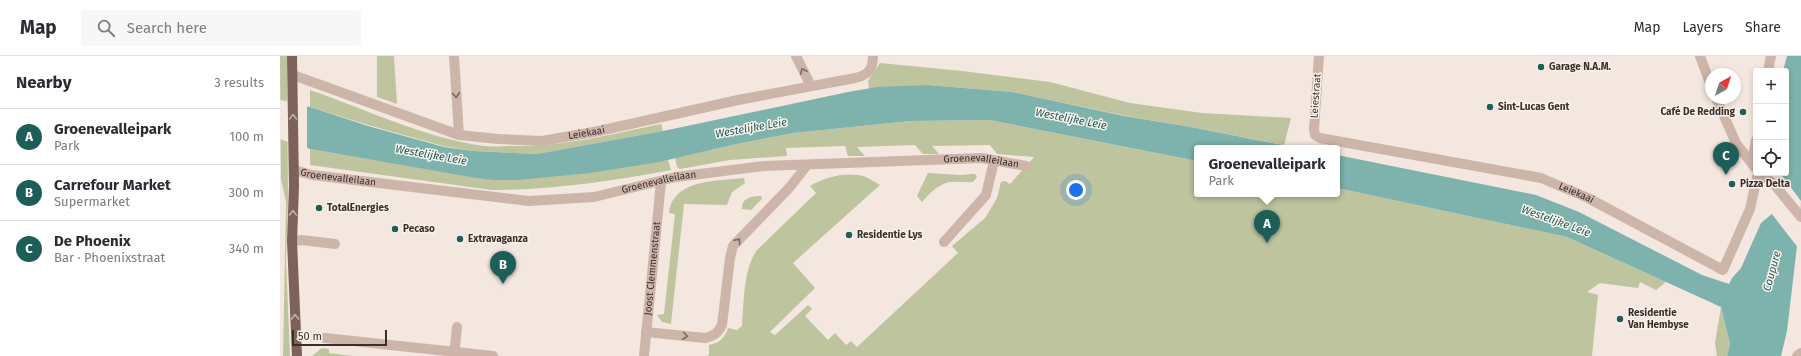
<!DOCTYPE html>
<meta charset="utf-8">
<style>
:root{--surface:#fff;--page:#f7f7f7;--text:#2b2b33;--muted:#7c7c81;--line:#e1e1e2;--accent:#1d5e59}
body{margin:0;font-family:"Fira Sans",sans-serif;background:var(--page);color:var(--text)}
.controls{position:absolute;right:12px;top:12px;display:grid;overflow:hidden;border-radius:4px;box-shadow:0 2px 6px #0003}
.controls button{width:36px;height:36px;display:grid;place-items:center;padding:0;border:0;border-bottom:1px solid var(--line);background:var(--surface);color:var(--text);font:20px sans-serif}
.compass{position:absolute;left:1425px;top:12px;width:36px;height:36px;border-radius:50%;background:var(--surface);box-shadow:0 2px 6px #0003;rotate:39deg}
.scale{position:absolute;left:12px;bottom:10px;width:95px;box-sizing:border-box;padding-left:4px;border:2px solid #3a2d2a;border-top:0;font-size:11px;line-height:14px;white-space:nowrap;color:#3a2d2a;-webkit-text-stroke:3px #fbf2ec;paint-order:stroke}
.you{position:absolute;left:796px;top:134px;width:14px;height:14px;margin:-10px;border:3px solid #fff;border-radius:50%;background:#1a73e8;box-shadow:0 0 0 6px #1a73e833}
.badge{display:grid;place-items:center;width:26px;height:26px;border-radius:50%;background:var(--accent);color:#fff;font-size:13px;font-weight:700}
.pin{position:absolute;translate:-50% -33px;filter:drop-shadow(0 1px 2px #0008)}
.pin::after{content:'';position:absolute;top:21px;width:14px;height:12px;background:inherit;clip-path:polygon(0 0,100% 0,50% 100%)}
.popup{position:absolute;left:914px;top:89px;width:146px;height:52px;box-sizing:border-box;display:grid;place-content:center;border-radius:4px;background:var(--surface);filter:drop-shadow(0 1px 3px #0005);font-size:13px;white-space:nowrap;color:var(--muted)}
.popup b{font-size:15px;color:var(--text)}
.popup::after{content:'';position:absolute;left:50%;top:100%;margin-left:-8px;border:8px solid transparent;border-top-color:var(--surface)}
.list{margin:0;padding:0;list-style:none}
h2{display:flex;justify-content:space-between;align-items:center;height:52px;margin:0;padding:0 16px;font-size:17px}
h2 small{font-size:13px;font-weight:400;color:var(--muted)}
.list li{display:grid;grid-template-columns:26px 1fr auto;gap:12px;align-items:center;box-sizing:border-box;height:56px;padding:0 16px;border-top:1px solid var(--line)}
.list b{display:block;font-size:15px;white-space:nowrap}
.list p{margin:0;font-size:13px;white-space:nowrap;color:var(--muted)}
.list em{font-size:13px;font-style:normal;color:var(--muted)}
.icon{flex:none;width:22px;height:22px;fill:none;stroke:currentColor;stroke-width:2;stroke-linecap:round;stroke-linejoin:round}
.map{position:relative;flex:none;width:1521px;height:300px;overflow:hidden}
header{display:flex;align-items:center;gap:24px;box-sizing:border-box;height:56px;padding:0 20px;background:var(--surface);border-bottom:1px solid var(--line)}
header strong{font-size:19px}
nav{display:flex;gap:22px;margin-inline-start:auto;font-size:14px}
.search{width:280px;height:36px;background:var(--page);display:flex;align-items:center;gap:10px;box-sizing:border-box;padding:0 14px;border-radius:4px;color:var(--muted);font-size:15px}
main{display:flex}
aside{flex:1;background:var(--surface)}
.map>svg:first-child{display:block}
.green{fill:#bdc49e}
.water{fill:#7db2ad}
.pier{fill:#f4e7df}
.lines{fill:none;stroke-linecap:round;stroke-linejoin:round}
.street{stroke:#cdb5aa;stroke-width:10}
.primary{stroke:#7d615b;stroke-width:10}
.oneway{stroke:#7c6a64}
.oneway2{stroke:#c2b1ab}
.poi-dot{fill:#1d5e59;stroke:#fbf2ec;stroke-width:1.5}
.labels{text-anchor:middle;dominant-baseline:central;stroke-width:3;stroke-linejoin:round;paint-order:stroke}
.poi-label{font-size:10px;font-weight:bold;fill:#3a2d2a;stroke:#fbf2ec;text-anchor:start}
.street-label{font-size:10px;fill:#3a2d2a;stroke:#fbf2ec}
.water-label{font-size:11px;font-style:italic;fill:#1d5e59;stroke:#fbf2ec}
</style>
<header>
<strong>Map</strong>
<div class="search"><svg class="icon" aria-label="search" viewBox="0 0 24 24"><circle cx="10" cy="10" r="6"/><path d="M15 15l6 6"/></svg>Search here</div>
<nav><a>Map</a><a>Layers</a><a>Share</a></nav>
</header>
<main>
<aside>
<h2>Nearby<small>3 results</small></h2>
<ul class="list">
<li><span class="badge">A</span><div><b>Groenevalleipark</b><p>Park</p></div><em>100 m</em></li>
<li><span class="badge">B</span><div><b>Carrefour Market</b><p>Supermarket</p></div><em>300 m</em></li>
<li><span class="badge">C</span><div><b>De Phoenix</b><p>Bar · Phoenixstraat</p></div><em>340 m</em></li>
</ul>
</aside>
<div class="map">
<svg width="1521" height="300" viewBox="0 0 1521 300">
<rect width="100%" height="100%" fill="#f4e7df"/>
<g class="green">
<polygon points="0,0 7,0 8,143 6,203 10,300 3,300 6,146 1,123"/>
<polygon points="97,0 114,0 117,48 97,41"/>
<polygon points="600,7 682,15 770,26 850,47 922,57 1011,62 1004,89 911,71 846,60 732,36 648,29 589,33 588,25"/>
<path d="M30,34C88,54 144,82 204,90C213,91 223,90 231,90C283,91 332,78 381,68L383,75L257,98L193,95L163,90L88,69L30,51Z"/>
<path d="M710,64L917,105V138H1057V132L1287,181L1386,226L1376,234L1360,226L1358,232L1320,227L1307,236L1318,239L1312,300H427L429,299V289C439,287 445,282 448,272L457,274L462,270C464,246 463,214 477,194L536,137L530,130C545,121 568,115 586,121C590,123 595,126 600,129L513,207L535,232L490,276L495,279L528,249L532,253L525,260L548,284L555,277L566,289L571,285L577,291L678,197L672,190L705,162L717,142L721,126L725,125L730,128L754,101L717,98L710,89L652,90L659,98H643L635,89L577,91L585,100H568L565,90L506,92L507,100L450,104L400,113L397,111L395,102L452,89L513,77L632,65Z"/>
<path d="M30,93L191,121L388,104L391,114C331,125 273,134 212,134L30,109Z"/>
<path d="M648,117C659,118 669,118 680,119C685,119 690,117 695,118L697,121L693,126C686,127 678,125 671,126C659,127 649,138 642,146L637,140Z"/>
<path d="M464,122L465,127L452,136L447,149L404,148L391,268L382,266L377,259L384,258L395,158L389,157C393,123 437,125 464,122Z"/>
<path d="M481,140L482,143L471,154L462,153C461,142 472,140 481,140Z"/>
<polygon points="1441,251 1450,288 1447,300 1437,300 1435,287"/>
<polygon points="42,292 49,293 49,297 73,300 32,300"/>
</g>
<g class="water">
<polygon points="1507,0 1521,0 1521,156 1507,275 1501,300 1447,300 1450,288 1441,251 1287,181 1057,132 1057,99 1256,139 1299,156 1422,219 1449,228 1452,222 1461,212 1481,167 1493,157 1496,117 1506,117 1506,15 1503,15"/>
<polygon points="648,29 732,36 844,60 911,71 1018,92 917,92 917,105 710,64 631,65 513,77 452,89 379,106 310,117 236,124 213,124 190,121 30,93 0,82 0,46 30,51 88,70 164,91 193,95 257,98 383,75 568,36 597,31"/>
</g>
<g class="pier">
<polygon points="0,44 27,48 27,93 0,83"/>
<polygon points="1494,117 1500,117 1521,145 1519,193 1491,157"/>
</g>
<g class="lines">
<g class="street">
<polyline points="174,0 179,79"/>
<polyline points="516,0 531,30"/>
<path id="s1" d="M1039,0L1034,73L1035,79L1040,82L1261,122L1308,142L1443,214L1470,153L1478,117"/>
<polyline points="1420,0 1431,30"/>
<polyline points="1488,15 1491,0"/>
<path id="s2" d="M13,19L179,79L218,83L262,85L319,75L458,44L575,22C588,19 593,14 593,0"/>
<polyline points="1436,42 1456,87 1476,113"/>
<polyline points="1472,107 1476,84"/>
<path id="s3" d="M14,114L32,119L249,145L314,141L396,121L484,110L702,102L746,110"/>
<polyline points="1479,117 1493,127 1521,161"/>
<polyline points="12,185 22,184 55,188"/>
<polyline points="664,186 706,139 714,105"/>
<path d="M366,276L425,282C434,280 438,277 442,269L450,202L453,190L510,131L527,109"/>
<polyline points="45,282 213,300"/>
<polyline points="174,300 177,271"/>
<path id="s4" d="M364,300L381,126"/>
<polyline points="1517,300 1521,297"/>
</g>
<polyline class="primary" points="12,0 14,130 12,185 17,300"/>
</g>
<defs><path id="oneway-chevron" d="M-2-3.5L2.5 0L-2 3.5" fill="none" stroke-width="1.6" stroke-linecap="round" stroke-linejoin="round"/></defs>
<g class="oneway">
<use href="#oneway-chevron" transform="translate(523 15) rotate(-115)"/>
<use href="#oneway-chevron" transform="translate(176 39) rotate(86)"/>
<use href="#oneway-chevron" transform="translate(458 185) rotate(-51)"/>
<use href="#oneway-chevron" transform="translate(405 280) rotate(7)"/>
</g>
<g class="oneway2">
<use href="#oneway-chevron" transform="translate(13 61) rotate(-90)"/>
<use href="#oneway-chevron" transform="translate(13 157) rotate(-88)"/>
<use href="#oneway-chevron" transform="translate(15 261) rotate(-92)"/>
</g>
<g class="poi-dot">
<circle cx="1261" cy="11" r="4"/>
<circle cx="1210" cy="51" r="4"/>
<circle cx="1463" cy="56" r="4"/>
<circle cx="1452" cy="128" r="4"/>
<circle cx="39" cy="152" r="4"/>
<circle cx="115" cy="173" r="4"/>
<circle cx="569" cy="179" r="4"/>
<circle cx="180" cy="183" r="4"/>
<circle cx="1340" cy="263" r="4"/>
</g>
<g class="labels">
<g class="poi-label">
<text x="1269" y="11">Garage N.A.M.</text>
<text x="1218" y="51">Sint-Lucas Gent</text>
<text x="1455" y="56" text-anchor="end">Café De Redding</text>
<text x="1460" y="128">Pizza Delta</text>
<text x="47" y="152">TotalEnergies</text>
<text x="123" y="173">Pecaso</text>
<text x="577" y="179">Residentie Lys</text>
<text x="188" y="183">Extravaganza</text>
<text x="1348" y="257">Residentie<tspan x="1348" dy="12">Van Hembyse</tspan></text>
</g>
<g class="street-label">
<text transform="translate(1036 40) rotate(-86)">Leiestraat</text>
<text stroke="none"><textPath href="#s2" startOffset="305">Leiekaai</textPath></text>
<text stroke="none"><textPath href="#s3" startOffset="693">Groenevalleilaan</textPath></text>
<text stroke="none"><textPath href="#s3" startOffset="45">Groenevalleilaan</textPath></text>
<text stroke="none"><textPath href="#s3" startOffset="369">Groenevalleilaan</textPath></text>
<text stroke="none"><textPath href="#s1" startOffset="348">Leiekaai</textPath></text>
<text stroke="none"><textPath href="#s4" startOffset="88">Joost Clemmenstraat</textPath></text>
</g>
<g class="water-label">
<text transform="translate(791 63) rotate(11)">Westelijke Leie</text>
<text transform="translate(471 72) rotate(-10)">Westelijke Leie</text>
<text transform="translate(151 99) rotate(10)">Westelijke Leie</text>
<text transform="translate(1276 165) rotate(20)">Westelijke Leie</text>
<text transform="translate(1492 215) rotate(-75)">Coupure</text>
</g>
</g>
</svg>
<div class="controls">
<button>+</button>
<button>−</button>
<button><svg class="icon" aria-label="locate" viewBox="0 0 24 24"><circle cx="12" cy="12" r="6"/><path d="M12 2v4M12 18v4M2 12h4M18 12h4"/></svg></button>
</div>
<svg class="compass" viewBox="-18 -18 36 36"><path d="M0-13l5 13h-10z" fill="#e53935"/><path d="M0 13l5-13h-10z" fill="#7c7c81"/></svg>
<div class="scale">50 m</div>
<div class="you"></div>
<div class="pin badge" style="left:987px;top:187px">A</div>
<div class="popup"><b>Groenevalleipark</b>Park</div>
<div class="pin badge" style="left:223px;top:228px">B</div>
<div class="pin badge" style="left:1446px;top:119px">C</div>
</div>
</main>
